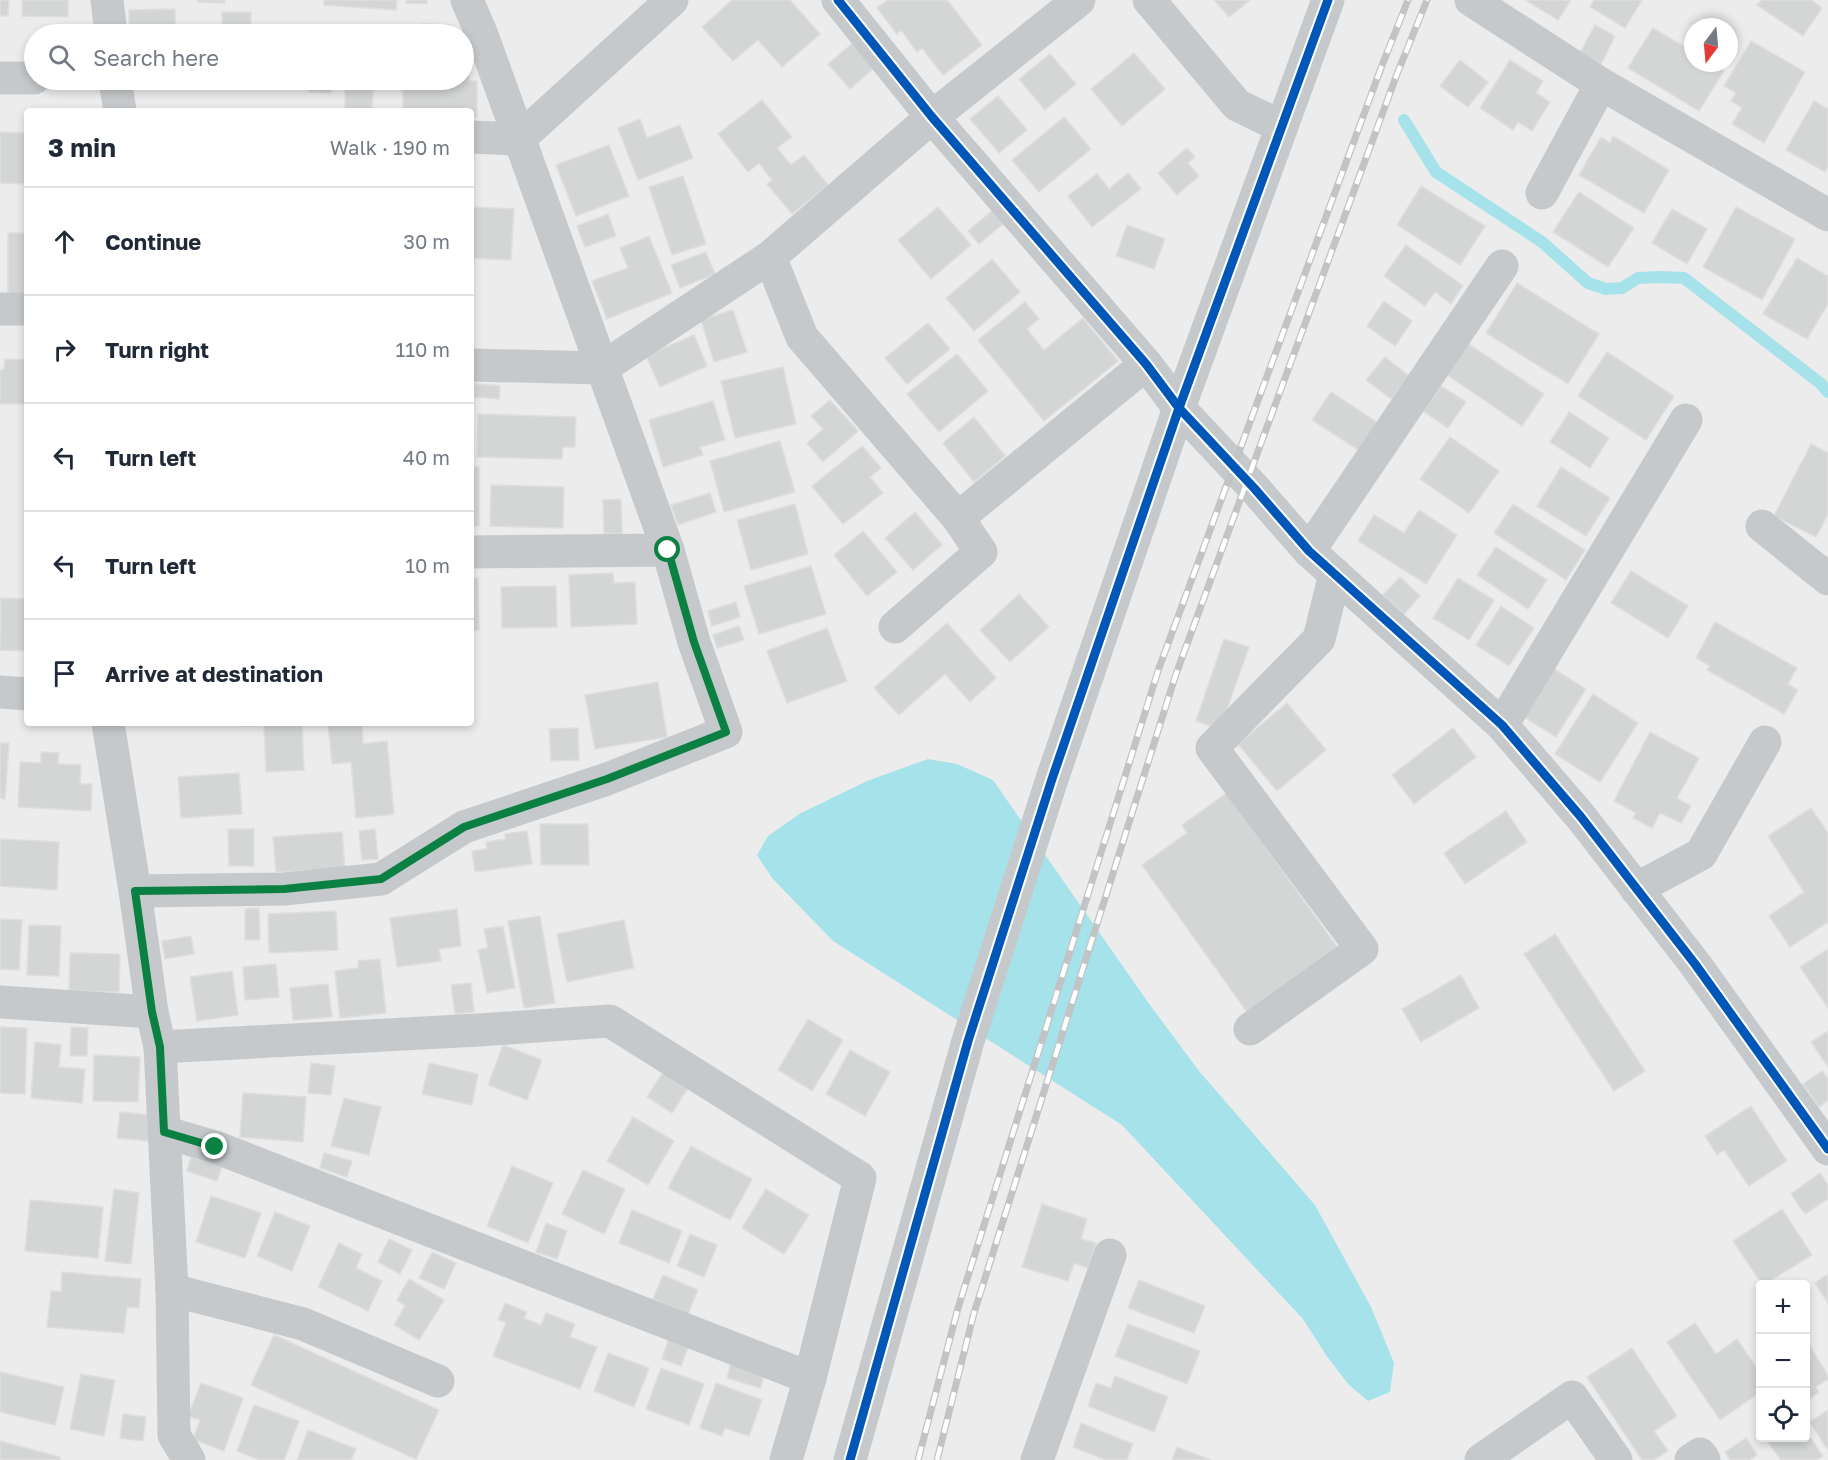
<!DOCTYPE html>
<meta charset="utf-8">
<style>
:root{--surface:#fff;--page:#f6f6f7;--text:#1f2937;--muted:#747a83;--line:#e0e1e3}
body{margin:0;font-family:"Golos Text",sans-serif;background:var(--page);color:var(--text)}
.controls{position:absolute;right:18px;bottom:18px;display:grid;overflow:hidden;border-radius:6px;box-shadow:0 3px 9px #0003}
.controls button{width:54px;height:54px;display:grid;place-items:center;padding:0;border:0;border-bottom:2px solid var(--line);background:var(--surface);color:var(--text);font:30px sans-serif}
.compass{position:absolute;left:1684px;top:18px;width:54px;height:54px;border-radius:50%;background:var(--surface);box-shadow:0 3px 9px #0003;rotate:196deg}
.stop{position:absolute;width:18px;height:18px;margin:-14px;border:4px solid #0b8043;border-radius:50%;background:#fff}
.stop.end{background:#0b8043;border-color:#fff;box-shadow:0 2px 6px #0008}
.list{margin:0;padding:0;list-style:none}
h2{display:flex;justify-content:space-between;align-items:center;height:78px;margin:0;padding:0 24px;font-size:26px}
h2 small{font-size:20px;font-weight:400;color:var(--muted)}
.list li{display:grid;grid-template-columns:39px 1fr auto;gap:18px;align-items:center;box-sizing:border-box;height:108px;padding:0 24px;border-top:2px solid var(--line)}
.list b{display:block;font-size:22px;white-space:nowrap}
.list em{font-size:20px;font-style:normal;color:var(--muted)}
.icon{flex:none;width:33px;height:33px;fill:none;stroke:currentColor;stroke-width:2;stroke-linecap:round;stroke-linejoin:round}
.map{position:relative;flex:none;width:1828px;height:1460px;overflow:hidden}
.search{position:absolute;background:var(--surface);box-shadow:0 3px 9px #0003;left:24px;top:24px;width:450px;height:66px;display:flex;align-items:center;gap:15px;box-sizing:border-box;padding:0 21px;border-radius:33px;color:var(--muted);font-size:22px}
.panel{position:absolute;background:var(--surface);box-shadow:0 3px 9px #0003;left:24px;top:108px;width:450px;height:618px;border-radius:6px}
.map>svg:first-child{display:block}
.water{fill:#a5e2ea}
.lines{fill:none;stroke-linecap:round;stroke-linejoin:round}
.stream{stroke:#a5e2ea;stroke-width:12}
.building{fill:#d4d5d5;stroke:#dededf;stroke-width:1.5}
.minor{stroke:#c6c9cb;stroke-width:33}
.rail-casing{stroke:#c1c3c5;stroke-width:7}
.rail{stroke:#fff;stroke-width:4.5;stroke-dasharray:14;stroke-linecap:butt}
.cycleway-casing{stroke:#fff;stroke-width:13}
.cycleway{stroke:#0057b8;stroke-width:9}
.route{stroke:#0b8043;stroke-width:8}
</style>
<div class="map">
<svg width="1828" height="1460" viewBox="0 0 1828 1460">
<rect width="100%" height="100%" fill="#edecec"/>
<polygon class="water" points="928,759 957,764 993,780 1147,1001 1199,1071 1315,1205 1371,1307 1394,1363 1390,1392 1368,1401 1348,1384 1326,1355 1303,1319 1122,1125 833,941 772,878 757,855 768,836 801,813 867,781"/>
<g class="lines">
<polyline class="stream" points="1404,120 1436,172 1542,242 1588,283 1606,289 1622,288 1638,278 1660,277 1684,278 1820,383 1828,392"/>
</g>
<g class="building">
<polygon points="0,0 9,0 8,16 0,16"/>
<polygon points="22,0 68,0 68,17 22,16"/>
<polygon points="198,0 225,0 225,3 198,2"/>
<polygon points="324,0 397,0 396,10 324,5"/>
<polygon points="406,0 427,0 427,4 406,3"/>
<polygon points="732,0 790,0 820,34 782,67 758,40 733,61 702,27"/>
<polygon points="888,0 947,0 982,45 943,75 922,48 917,52 901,30 897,34 877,8"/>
<polygon points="1214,0 1250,0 1229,17"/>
<polygon points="1525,0 1571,0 1558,20"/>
<polygon points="1594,0 1642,0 1625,28 1590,7"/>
<polygon points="1761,0 1811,0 1822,8 1803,36 1757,5"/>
<polygon points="175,9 176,34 129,34 129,10"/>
<rect x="222" y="12" width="29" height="22"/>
<polygon points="421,24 450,25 456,34 421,34"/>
<polygon points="348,25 396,26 396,34 347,34"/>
<polygon points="1595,25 1615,36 1601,64 1580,53"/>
<polygon points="1653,28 1693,52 1693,63 1711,63 1724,71 1699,111 1628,68"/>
<polygon points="288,30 335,33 335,34 288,34"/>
<polygon points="1751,41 1805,72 1764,143 1732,124 1742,108 1731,101 1736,93 1724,86"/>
<polygon points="854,42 875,67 850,89 828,64"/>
<polygon points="1134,53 1165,89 1122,126 1091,89"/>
<polygon points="1050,54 1076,84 1045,110 1019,79"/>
<polygon points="1460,60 1488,82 1468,107 1440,86"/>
<polygon points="1510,60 1543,81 1536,93 1550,102 1532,131 1518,122 1513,130 1480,108"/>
<polygon points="464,64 469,64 469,81 477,81 477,117 471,117 471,111 403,111 403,80 464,80"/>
<polygon points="285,80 332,80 331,93 309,92 309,84 285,82"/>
<polygon points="346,80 395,80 395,82"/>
<polygon points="345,87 373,89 372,111 345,111"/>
<polygon points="998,96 1027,130 999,153 970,119"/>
<polygon points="762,100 792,137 777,148 791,165 804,155 828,185 792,214 767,184 772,180 759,163 748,172 718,134"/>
<polygon points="1814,101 1828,109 1828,166 1825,172 1786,150"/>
<polygon points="1064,117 1091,149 1039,192 1012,160"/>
<polygon points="640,119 647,138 680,125 693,158 638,180 618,128"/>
<polygon points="0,132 27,133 27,184 0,183"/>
<polygon points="1613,136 1669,170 1644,213 1579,175 1601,137 1610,143"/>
<polygon points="609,145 629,196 576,216 556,165"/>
<polygon points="1187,148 1195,157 1188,163 1199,176 1177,195 1158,173"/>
<polygon points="1128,173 1141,189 1092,227 1068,196 1097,174 1109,189"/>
<polygon points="683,176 706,244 672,255 649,187"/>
<polygon points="1421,186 1485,226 1460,265 1397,225"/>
<polygon points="1579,192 1634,228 1608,267 1553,232"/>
<polygon points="471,207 514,209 511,260 471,258"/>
<polygon points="938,207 971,245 931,279 898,240"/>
<polygon points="1736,207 1795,239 1762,300 1703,267"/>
<polygon points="1672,209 1707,229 1687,264 1652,243"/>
<polygon points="993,210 1004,223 979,244 968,231"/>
<polygon points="608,214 616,236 585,247 577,226"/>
<polygon points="1127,225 1165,239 1154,269 1116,256"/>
<rect x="8" y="233" width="19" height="63"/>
<polygon points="649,236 672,293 607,319 592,281 628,268 620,248"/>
<polygon points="1406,245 1463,286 1451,304 1435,292 1425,306 1384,276"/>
<polygon points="706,252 715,274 680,288 671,265"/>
<polygon points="1797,258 1828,276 1828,304 1807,339 1763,314"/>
<polygon points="992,259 1020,292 974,331 946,298"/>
<polygon points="1517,283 1599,334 1568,384 1486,333"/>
<polygon points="1384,301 1412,321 1395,346 1367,326"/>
<polygon points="1025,302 1039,319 1027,329 1044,350 1083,318 1118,361 1044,421 978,340"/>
<polygon points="733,310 747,352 714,362 701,320"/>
<polygon points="928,323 950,349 907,384 885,358"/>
<polygon points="694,335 707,366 660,387 646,356"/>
<polygon points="1467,343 1544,394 1522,426 1446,374"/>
<polygon points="1607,352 1674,396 1646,440 1578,396"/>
<polygon points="957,354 988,391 939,432 907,394"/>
<polygon points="1385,357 1409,376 1391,399 1366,380"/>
<polygon points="5,359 27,360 27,404 0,404 0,370 4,370"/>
<polygon points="783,367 796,424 735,438 721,381"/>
<polygon points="475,384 500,386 499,399 474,397"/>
<polygon points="1441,386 1466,402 1448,428 1423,411"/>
<polygon points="1331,392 1381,425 1363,453 1312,420"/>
<polygon points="830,400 858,431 823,462 807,443 823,429 811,416"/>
<polygon points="713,401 725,440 700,447 703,455 663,467 649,420"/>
<polygon points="1569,412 1609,438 1590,468 1550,442"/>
<polygon points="478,414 576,417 575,447 563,447 562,459 477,457"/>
<polygon points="974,417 1005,456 974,482 943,443"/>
<polygon points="1450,437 1499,471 1469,513 1420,479"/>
<polygon points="780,441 795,492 724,512 710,461"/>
<polygon points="1811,444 1828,453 1828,514 1816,537 1774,516"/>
<polygon points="862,446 881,468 870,477 883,493 843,524 812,486"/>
<rect x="471" y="467" width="8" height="59"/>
<polygon points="1561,467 1610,498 1586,536 1537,506"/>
<polygon points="491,485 564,487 563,528 490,526"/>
<polygon points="710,493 716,512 678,525 671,505"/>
<polygon points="621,499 622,533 604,534 603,500"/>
<polygon points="795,504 808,554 751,570 737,520"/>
<polygon points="1513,504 1585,550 1566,580 1494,533"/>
<polygon points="1419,510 1457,535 1426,584 1358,541 1374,515 1404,533"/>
<polygon points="915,512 942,545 913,570 885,538"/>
<polygon points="863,531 897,572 867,596 834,555"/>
<polygon points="1496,547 1547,580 1528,609 1477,575"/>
<polygon points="811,566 826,614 759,634 744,586"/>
<polygon points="1631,571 1688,606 1668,638 1611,603"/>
<polygon points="613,573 614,583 635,582 637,624 571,627 569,575"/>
<polygon points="1400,577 1420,596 1404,614 1383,595"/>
<polygon points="471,578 478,578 479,630 471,631"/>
<polygon points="1458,578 1494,600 1469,640 1433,618"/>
<polygon points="556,586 557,627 502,628 501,587"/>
<polygon points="1019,594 1049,627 1010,662 980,630"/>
<polygon points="1,598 27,599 27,651 0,650"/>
<polygon points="736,602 740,617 712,626 708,611"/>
<polygon points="1501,606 1534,628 1509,666 1476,645"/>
<polygon points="1715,622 1797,668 1788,684 1798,690 1784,714 1707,670 1710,666 1696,658"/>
<polygon points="947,623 996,678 970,702 945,674 899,715 874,688"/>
<polygon points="739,626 744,640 717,648 713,635"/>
<polygon points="827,628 847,681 787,703 767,651"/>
<polygon points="1224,639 1249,647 1220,729 1196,721"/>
<polygon points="1554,669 1586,689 1556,737 1524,717"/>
<polygon points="658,682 667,737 595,749 585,695"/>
<polygon points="1593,694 1638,723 1600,782 1555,754"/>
<polygon points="1287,703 1326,750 1277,791 1238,744"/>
<polygon points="243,723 302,723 304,770 266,772 264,725 243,726"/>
<polygon points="328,723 362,723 363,744 387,741 394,814 356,818 351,762 332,764"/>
<polygon points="578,728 579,760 551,761 549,729"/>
<polygon points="1453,728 1476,757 1414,804 1392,775"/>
<polygon points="1650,732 1699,758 1677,798 1691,806 1681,823 1660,813 1652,828 1633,818 1636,813 1614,801"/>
<polygon points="0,743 9,743 5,799 0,798"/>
<polygon points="41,752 59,753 58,764 81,765 80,784 92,784 91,811 18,807 20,762 41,763"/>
<polygon points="239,773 242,814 181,818 178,777"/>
<polygon points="1227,793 1340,951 1249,1015 1142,865 1187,833 1182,825"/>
<polygon points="1811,808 1828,833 1828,922 1790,947 1769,916 1804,892 1768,836"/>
<polygon points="1506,811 1527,842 1465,884 1444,853"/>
<polygon points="540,824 588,824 589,865 541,865"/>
<polygon points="228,829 254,829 254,866 229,866"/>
<polygon points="375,829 378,859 362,860 359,831"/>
<polygon points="527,831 532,864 475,872 472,851 487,849 486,842 506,839 505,834"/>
<polygon points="342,832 345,868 276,872 273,837"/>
<polygon points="0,839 59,842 57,890 0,886"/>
<polygon points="259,908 260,940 245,940 245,909"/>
<polygon points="457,909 461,946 439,949 441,961 397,967 390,918"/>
<polygon points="336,911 338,950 269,953 268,914"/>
<polygon points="540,916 555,1003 524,1008 508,921"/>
<polygon points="0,919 22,920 19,970 0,969"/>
<polygon points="624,920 634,968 567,982 557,934"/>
<polygon points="29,925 61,926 59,976 27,975"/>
<polygon points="503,926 515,988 487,993 478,950 488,948 484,929"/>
<polygon points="1555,934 1645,1071 1614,1091 1524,954"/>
<polygon points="191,936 194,954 165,959 162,941"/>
<polygon points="1828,949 1828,1008 1800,967"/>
<polygon points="70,953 120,954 119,992 69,991"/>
<polygon points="380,959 386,1013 340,1018 335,971 358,968 358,961"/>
<polygon points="276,964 279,997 245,1000 243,967"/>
<polygon points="232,971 238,1015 197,1021 190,977"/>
<polygon points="1461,975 1479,1008 1421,1042 1402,1009"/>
<polygon points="471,983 474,1012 455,1014 451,985"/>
<polygon points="328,984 332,1017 293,1020 290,988"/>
<polygon points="808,1019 843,1040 812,1091 778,1070"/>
<polygon points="0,1027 27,1028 25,1094 0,1093"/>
<polygon points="71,1027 88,1028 87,1056 70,1056"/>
<polygon points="1828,1031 1828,1067 1811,1042"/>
<polygon points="35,1042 61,1045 59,1067 85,1069 82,1103 31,1098"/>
<polygon points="503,1045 542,1060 527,1100 488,1085"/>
<polygon points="850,1050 890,1072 865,1116 826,1094"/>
<polygon points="94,1055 140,1057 138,1102 93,1101"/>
<polygon points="311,1063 335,1066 331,1095 308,1093"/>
<polygon points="429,1063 478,1074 472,1105 422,1094"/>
<polygon points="1822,1071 1828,1079 1828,1100 1819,1107 1803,1084"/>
<polygon points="663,1072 688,1088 672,1113 647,1097"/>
<polygon points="243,1093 306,1097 303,1142 240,1137"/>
<polygon points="344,1098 381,1107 369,1155 331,1146"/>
<polygon points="1751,1106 1787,1161 1749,1186 1724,1150 1717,1155 1705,1136"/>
<polygon points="120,1112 151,1115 148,1141 117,1138"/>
<polygon points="633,1117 674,1141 648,1185 607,1161"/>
<polygon points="691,1146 752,1179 730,1220 668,1188"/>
<polygon points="324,1153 352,1161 347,1177 320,1168"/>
<polygon points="191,1157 222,1167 217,1181 187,1171"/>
<polygon points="512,1166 553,1183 528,1243 487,1226"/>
<polygon points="583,1170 625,1189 604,1234 562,1214"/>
<polygon points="1820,1173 1828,1185 1828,1199 1805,1214 1791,1194"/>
<polygon points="114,1189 139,1193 131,1264 105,1261"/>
<polygon points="766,1189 809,1215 784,1254 742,1228"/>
<polygon points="211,1196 261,1213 245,1258 196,1242"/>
<polygon points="30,1200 103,1207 98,1258 25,1251"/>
<polygon points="1042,1204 1087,1219 1081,1239 1096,1243 1088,1268 1074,1263 1068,1281 1022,1267"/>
<polygon points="1782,1209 1812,1255 1765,1284 1762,1284 1733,1241"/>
<polygon points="632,1210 682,1231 669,1263 619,1243"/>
<polygon points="275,1212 310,1226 292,1271 257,1256"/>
<polygon points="546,1223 567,1231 557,1259 536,1252"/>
<polygon points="690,1234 717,1245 704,1277 677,1266"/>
<polygon points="389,1239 412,1250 400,1274 378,1262"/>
<polygon points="339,1243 362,1254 356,1268 382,1281 368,1311 318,1287"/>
<polygon points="432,1252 456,1263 444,1289 419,1278"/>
<polygon points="62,1272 141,1279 139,1308 127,1307 124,1333 47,1327 51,1291 61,1292"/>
<polygon points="1828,1274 1828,1303 1815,1283"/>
<polygon points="663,1275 698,1290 688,1314 653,1299"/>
<polygon points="409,1279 444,1300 419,1340 394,1325 405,1306 397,1300"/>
<polygon points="1139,1280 1205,1306 1194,1333 1128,1308"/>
<polygon points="505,1303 527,1312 524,1318 541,1325 546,1313 575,1324 570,1337 597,1347 580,1389 493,1356 506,1322 498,1320"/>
<polygon points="1695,1323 1716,1354 1737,1339 1760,1373 1760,1392 1720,1420 1667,1342"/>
<polygon points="1128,1324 1200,1351 1187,1384 1115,1356"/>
<polygon points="274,1335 439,1410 416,1459 251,1385"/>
<polygon points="669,1338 689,1345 681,1366 662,1359"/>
<polygon points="1806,1340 1828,1375 1828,1379 1816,1387 1819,1392 1806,1401"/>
<polygon points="1632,1348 1677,1416 1654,1431 1668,1451 1654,1460 1642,1460 1587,1377"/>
<polygon points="608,1353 649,1368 634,1407 594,1391"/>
<polygon points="731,1362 766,1372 760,1388 727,1378"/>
<polygon points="661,1368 704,1384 689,1425 646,1409"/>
<polygon points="0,1372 64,1387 55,1425 0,1412"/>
<polygon points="81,1374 115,1380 104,1436 70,1429"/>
<polygon points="1115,1376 1168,1397 1154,1432 1088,1406 1096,1383 1111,1388"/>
<polygon points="201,1383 243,1398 224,1451 193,1439 200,1420 188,1416"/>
<polygon points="716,1383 762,1400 749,1436 725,1428 722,1436 700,1428"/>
<polygon points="254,1405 299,1421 284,1460 260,1460 237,1451"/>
<polygon points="1828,1410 1828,1448 1827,1449 1810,1422"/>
<polygon points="123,1414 146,1417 143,1441 120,1438"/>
<polygon points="1081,1423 1133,1444 1127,1460 1106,1460 1073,1447"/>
<polygon points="308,1430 356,1449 351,1460 297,1460"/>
<polygon points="1806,1432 1823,1456 1817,1460 1781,1460 1765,1438 1806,1438"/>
<polygon points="1746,1438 1757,1455 1749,1460 1730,1460 1725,1452"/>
<polygon points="0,1441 60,1457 60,1460 0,1460"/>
<polygon points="1177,1447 1211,1460 1172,1460"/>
</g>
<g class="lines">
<g class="minor">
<polyline points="107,0 111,34"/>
<polyline points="838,0 932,117 1146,364 1179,408 1254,488 1309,551 1502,725 1581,817 1695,964 1828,1149"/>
<polyline points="1149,0 1237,105 1280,126"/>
<polyline points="1471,0 1601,84 1828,215"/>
<polyline points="0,78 34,78"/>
<polyline points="115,80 120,111"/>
<polyline points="471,137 519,139 672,0"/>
<polyline points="1542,193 1601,84"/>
<polyline points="770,257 802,337 958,518 981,552 895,627"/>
<polyline points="0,309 27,309"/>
<polyline points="471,365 602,368 770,257 932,117 1079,0"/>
<polyline points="958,518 1146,364"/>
<polyline points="1762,526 1828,579"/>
<polyline points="1309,551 1502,266"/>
<polyline points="471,552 668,550"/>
<polyline points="0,692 27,694"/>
<polyline points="108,723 135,891 152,1012 160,1047 172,1290 174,1435 189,1460"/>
<polyline points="1502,725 1686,420"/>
<polyline points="1636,889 1701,854 1765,742"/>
<polyline points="135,891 284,889 381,879 464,827 607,779 726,732 694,642 668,550 482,35 467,0"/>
<polyline points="0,1002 152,1012"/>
<polyline points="1250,1029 1362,949 1212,748 1319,639 1335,574"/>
<polyline points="160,1047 479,1030 610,1021 860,1178 810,1378 786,1460"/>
<polyline points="164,1132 215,1147 810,1378"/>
<polyline points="172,1290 303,1324 438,1381"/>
<polyline points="850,1460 968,1041 1052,779 1179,408 1328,0"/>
<polyline points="1037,1460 1110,1255"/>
<polyline points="1481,1460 1572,1397 1616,1460"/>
<polyline points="1691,1460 1700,1454 1704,1460"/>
</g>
<defs>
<g id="rail">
<polyline points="918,1460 958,1308 1159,668 1381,68 1408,0"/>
<polyline points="937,1460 974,1313 1176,674 1397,74 1427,0"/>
</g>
</defs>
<use href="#rail" class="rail-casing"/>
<use href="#rail" class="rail"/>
<defs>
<g id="cycleway">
<polyline points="838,0 932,117 1146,364 1179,408 1254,488 1309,551 1502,725 1581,817 1695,964 1828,1149"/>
<polyline points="850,1460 968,1041 1052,779 1179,408 1328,0"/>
</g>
</defs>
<use href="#cycleway" class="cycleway-casing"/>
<use href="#cycleway" class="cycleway"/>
</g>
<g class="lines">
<polyline class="route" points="215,1147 164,1132 160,1047 152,1012 135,891 284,889 381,879 464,827 607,779 726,732 694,642 668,550"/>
</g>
</svg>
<div class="controls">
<button>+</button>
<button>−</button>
<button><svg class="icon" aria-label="locate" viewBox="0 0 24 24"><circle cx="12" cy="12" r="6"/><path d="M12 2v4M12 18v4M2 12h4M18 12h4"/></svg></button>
</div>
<svg class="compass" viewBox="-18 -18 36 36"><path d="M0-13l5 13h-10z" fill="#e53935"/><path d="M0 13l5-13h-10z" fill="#747a83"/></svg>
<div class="stop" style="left:668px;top:550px"></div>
<div class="stop end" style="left:215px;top:1147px"></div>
<div class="search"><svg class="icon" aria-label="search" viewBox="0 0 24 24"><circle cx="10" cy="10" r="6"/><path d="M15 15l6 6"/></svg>Search here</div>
<section class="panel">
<h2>3 min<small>Walk · 190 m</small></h2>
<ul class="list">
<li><svg class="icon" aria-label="ahead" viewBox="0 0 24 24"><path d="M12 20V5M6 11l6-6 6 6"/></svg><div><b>Continue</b></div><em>30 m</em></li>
<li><svg class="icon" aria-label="right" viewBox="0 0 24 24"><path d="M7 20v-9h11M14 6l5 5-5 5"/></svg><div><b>Turn right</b></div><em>110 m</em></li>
<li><svg class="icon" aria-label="left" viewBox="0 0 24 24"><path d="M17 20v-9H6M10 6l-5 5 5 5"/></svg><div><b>Turn left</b></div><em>40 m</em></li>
<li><svg class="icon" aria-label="left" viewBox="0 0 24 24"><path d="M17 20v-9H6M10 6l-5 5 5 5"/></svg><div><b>Turn left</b></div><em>10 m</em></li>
<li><svg class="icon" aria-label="arrive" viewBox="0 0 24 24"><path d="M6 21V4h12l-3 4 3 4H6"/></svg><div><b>Arrive at destination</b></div></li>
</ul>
</section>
</div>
